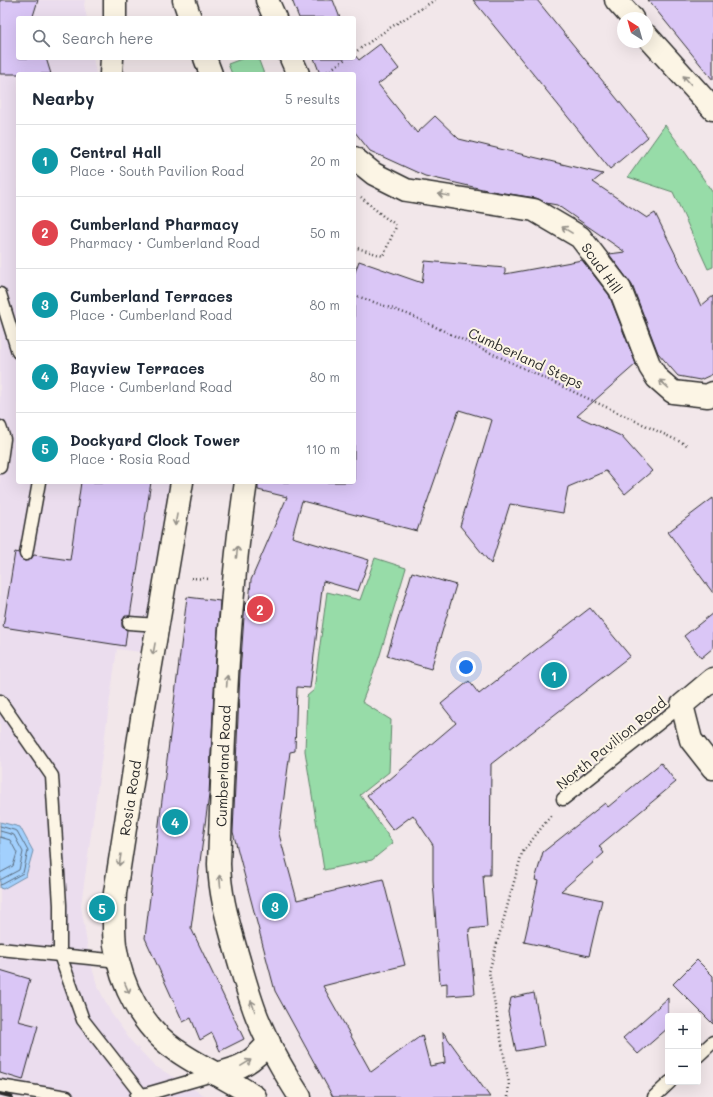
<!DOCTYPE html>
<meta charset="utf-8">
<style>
:root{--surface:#fff;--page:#f6f6f7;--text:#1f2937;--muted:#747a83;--line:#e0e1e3;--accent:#0b8043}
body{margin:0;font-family:Mali,sans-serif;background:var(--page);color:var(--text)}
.controls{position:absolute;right:12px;bottom:12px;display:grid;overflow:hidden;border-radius:4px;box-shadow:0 4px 16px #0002}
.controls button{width:36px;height:36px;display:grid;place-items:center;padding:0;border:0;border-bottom:1px solid var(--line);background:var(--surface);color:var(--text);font:20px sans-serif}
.compass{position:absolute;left:617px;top:12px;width:36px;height:36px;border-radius:50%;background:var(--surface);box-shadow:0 4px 16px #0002;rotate:323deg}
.you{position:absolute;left:466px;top:667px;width:14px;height:14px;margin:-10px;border:3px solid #fff;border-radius:50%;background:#1a73e8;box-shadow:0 0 0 6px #1a73e833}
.badge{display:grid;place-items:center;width:26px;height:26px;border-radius:50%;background:var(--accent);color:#fff;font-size:13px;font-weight:700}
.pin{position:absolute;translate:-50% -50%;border:2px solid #fff;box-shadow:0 1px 4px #0006}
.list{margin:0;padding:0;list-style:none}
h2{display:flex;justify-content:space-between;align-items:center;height:52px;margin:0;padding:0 16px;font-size:17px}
h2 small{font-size:13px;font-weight:400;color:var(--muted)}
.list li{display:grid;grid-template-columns:26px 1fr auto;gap:12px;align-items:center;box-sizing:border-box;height:72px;padding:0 16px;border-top:1px solid var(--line)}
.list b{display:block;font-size:15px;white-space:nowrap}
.list p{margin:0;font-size:13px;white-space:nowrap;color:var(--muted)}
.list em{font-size:13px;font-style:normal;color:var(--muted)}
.icon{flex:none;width:22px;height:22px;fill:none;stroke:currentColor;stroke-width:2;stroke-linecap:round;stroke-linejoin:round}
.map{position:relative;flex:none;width:713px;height:1097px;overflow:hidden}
.search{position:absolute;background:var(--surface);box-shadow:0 4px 16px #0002;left:16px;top:16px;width:340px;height:44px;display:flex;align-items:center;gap:10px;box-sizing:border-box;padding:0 14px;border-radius:4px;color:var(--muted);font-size:15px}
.panel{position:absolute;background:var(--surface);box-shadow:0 4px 16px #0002;left:16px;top:72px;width:340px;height:412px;border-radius:4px}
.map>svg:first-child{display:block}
.built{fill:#ebddee}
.green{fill:#97dca8;stroke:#61846a}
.water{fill:#a2d0fd;stroke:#728ea9}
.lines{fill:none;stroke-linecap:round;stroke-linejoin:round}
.shore{stroke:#5b6d7f;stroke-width:1}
.building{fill:#dac6f6;stroke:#2b2b2b}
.service-casing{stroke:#2b2b2b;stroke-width:15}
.minor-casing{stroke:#2b2b2b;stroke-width:25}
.secondary-casing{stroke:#2b2b2b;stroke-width:25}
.path{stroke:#2b2b2b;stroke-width:2.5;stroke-dasharray:1 3;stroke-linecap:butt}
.service{stroke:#fcf5e5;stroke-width:12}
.minor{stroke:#fcf5e5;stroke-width:22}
.secondary{stroke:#fcf5e5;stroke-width:22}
.rail{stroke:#2b2b2b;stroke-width:3}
.oneway{stroke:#949088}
.labels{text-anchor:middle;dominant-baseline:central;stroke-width:4;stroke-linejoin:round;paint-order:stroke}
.street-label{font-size:14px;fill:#2b2b2b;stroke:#fcf5e5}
</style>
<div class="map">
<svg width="713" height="1097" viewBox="0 0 713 1097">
<rect width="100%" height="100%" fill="#f2e7ea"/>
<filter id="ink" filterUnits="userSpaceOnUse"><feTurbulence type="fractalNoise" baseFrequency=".025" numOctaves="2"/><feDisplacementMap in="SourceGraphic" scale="8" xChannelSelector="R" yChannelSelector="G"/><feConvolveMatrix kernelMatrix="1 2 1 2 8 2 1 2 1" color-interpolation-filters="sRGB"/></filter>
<g filter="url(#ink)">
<polygon class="built" points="0,0 85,0 84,5 87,18 18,18 18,58 93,58 96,74 18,74 18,482 173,482 140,652 117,649 81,905 89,957 97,985 111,1013 131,1041 155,1066 207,1097 0,1097"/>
<g class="green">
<polygon points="244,58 258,58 264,74 232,74 228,64"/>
<polygon points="665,125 687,155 713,193 713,267 708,269 673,192 628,177"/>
<polygon points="375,558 406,568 379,658 362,702 391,720 389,772 360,795 393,843 372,860 324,870 305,751 307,696 314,690 327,592 360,600"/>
</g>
<polygon class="water" points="0,822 20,827 33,851 26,876 3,889 0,888"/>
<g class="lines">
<g class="shore">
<polyline points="0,826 17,831 28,851 23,873 3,884 0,885"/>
<polyline points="0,831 14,835 23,852 19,870 0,880"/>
<polyline points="0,837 10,840 17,853 13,866 0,873"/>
</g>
</g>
<g class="building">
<polygon points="0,0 38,0 33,16 34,18 18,18 18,58 46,58 51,74 0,74"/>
<polygon points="292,0 333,0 340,18 299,18"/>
<polygon points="473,0 537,0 648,137 610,169"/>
<polygon points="648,0 713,0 713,80"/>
<polygon points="380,44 399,69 378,84 417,133 435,116 459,139 603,174 593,182 647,218 655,213 701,306 713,296 713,374 700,380 678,376 658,353 632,285 609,254 625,252 557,205 546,203 536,198 491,191 425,176 370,151 354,131 354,74 320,74 314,58 354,58 354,54 359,60"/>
<polygon points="582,260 609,295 636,364 577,416 621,436 652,471 625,494 606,471 568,487 563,513 510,504 491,564 460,526 492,420 459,410 417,531 302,501 292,537 369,560 358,591 323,581 310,688 297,687 295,751 290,752 279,834 297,900 383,879 405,965 323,986 371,1072 422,1035 430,1066 445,1063 443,1032 490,1097 333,1097 275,991 233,832 240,673 245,603 249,604 251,580 287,497 258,490 258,482 354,482 354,275 359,261 422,283 425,261 505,268 505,274"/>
<polygon points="81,482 151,482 130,616 125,616 122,622 122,627 127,630 125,646 3,627 15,552 19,553 21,559 25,561 31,559 34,555 70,560"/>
<polygon points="713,498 713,593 668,532"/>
<polygon points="412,572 456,585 431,669 387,656"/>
<polygon points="187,597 220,601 215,672 209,795 191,928 244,1039 220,1051 212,1033 200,1040 191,1018 183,1022 145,938"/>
<polygon points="590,608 630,656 491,764 490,875 483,875 487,927 469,929 475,994 447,996 447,983 440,984 433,880 433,845 413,815 393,830 367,795 388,779 389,780 456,723 441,704 469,681 479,694"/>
<polygon points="713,613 713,648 701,658 684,636"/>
<polygon points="661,763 676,782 599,846 604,853 561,891 602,900 589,956 524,942 538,881 535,880 543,852 605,803 608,807"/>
<polygon points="697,960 713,976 713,1024 673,984"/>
<polygon points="0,970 30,979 18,1021 38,1026 23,1080 0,1073"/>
<polygon points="534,993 544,1046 516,1051 508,1012 511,998"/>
<polygon points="668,998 668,1028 638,1054 623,1038"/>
</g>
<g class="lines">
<defs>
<g id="service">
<polyline points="0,294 18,352"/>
<polyline points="0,427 4,439 0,467"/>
<polyline points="26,554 39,482"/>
<polyline points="129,623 158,625"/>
<polyline points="0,701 52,776 60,905 60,955 83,1020 143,1097"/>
<polyline points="563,799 682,705"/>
<polyline points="0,949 119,961"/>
<polyline points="698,1056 713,1042"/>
<polyline points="0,1086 67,1097"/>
<polyline points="136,1097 216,1074"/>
<polyline points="654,1097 670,1082"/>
</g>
<g id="minor">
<polyline points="267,0 275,18"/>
<polyline points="616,0 632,18"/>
<polyline points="647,36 713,109"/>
<polyline points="291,58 298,74"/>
<polyline points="354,158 374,174 406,190 534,210 580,237 620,289 650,367 657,378 673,392 708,396 713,393"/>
<polyline points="713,679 682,705 691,740 713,768"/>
</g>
<g id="secondary">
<polyline points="184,0 190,18"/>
<polyline points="115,18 115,0"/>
<polyline points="205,58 211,74"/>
<polyline points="111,74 112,58"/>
<path d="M182,482L143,712L115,893C114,910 113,927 115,945C121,986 142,1027 176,1050C201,1068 230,1079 255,1097"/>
<path d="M246,482C227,608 224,736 219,864C220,894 227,918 235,947C242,970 248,994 257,1017C268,1044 284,1072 300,1097"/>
<path d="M216,1074C241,1068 253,1062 269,1042"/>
</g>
</defs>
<use href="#service" class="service-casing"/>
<use href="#minor" class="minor-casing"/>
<use href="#secondary" class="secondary-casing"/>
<g class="path">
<polyline points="354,53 388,29 435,0"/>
<polyline points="324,74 347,58"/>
<polyline points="354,247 383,256 396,227 395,224 383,216 361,197"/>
<polyline points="354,295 410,315 687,445"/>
<polyline points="191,578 210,579"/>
<polyline points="508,1097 509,1083 489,972 522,853 552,814"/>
</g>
<use href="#service" class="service"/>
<use href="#minor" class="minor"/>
<use href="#secondary" class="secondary"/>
<polyline class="rail" points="0,1094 12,1097"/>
</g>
<defs><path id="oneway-shaft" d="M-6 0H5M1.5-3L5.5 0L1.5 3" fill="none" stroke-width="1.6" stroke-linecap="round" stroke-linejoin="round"/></defs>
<g class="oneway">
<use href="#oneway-shaft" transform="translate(687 80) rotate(-132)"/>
<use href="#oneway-shaft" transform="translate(444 195) rotate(-171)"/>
<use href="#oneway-shaft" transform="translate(567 230) rotate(-149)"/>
<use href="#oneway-shaft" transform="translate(664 384) rotate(-138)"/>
<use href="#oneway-shaft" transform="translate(176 520) rotate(100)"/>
<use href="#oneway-shaft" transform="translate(237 552) rotate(-84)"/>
<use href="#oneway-shaft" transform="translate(154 649) rotate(100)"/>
<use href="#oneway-shaft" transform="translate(227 681) rotate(-86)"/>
<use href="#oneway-shaft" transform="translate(120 860) rotate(99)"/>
<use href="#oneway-shaft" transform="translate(220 881) rotate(-95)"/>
<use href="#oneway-shaft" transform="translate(127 988) rotate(67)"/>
<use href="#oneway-shaft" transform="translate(253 1006) rotate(-110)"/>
<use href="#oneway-shaft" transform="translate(246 1063) rotate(-31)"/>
</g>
</g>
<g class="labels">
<g class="street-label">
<text transform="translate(602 268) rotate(54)">Scud Hill</text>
<text transform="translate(526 358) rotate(25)">Cumberland Steps</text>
<text transform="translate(611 743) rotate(-39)">North Pavilion Road</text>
<text transform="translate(223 766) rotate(-88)">Cumberland Road</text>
<text transform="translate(130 798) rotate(-81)">Rosia Road</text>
</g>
</g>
</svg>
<div class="controls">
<button>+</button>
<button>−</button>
</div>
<svg class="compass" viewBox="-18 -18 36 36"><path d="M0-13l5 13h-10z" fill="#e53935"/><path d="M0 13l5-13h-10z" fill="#747a83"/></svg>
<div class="you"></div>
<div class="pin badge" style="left:554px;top:675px;background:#0f9aa8">1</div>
<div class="pin badge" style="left:260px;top:609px;background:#e0444e">2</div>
<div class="pin badge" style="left:275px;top:906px;background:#0f9aa8">3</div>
<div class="pin badge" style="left:175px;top:822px;background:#0f9aa8">4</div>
<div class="pin badge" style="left:102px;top:908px;background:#0f9aa8">5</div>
<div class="search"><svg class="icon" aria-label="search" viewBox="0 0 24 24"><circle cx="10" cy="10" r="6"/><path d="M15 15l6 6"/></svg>Search here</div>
<section class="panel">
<h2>Nearby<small>5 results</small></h2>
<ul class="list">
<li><span class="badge" style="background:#0f9aa8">1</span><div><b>Central Hall</b><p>Place · South Pavilion Road</p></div><em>20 m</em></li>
<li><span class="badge" style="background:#e0444e">2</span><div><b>Cumberland Pharmacy</b><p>Pharmacy · Cumberland Road</p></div><em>50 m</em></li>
<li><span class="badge" style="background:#0f9aa8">3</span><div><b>Cumberland Terraces</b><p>Place · Cumberland Road</p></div><em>80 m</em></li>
<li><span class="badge" style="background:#0f9aa8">4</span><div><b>Bayview Terraces</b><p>Place · Cumberland Road</p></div><em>80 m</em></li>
<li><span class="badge" style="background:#0f9aa8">5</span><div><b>Dockyard Clock Tower</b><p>Place · Rosia Road</p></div><em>110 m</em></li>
</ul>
</section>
</div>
